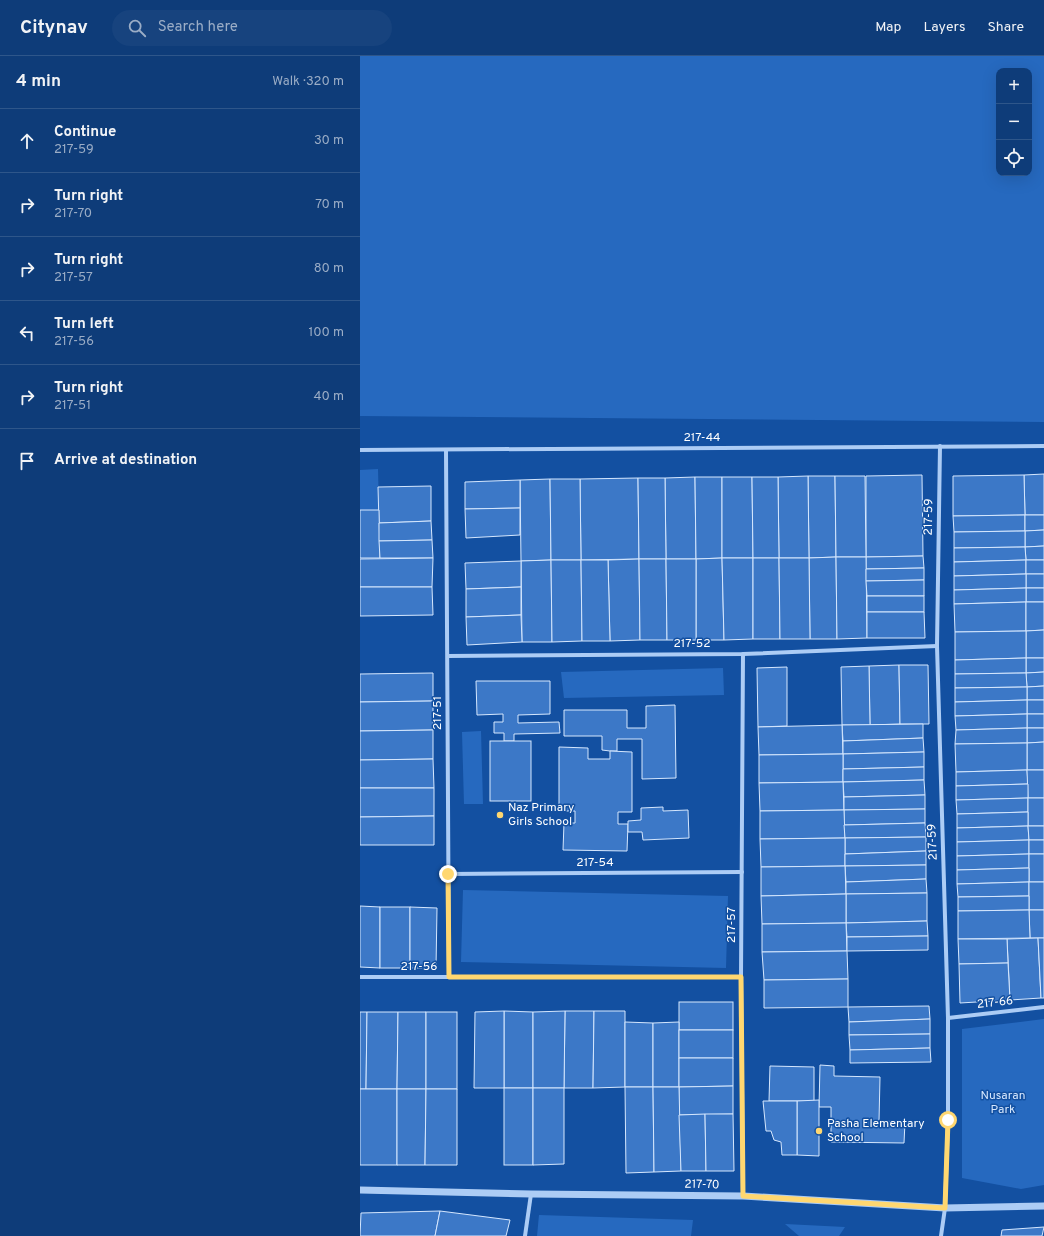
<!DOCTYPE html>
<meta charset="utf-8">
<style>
:root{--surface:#0e3c79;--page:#17437e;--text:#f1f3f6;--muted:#9badc6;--line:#2e568a}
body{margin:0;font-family:Overpass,sans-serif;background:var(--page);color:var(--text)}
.controls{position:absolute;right:12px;top:12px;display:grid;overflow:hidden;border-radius:8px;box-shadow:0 4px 16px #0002}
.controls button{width:36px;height:36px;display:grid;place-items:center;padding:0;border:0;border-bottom:1px solid var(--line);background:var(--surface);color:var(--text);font:20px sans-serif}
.stop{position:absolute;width:12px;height:12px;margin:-9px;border:3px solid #ffd770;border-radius:50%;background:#fff}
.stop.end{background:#ffd770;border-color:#fff;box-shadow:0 1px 4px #0008}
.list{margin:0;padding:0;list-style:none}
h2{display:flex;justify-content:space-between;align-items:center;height:52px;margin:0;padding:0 16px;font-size:17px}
h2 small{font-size:13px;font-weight:400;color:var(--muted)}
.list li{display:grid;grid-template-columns:26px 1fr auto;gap:12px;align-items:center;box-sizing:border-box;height:64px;padding:0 16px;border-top:1px solid var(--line)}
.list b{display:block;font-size:15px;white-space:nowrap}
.list p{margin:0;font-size:13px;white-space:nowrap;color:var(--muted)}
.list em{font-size:13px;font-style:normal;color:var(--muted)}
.icon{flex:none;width:22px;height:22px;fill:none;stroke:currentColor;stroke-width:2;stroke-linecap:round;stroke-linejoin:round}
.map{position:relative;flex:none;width:684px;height:1180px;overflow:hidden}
header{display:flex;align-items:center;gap:24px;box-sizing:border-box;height:56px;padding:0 20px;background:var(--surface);border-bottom:1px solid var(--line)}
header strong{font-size:19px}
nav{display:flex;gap:22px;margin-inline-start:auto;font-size:14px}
.search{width:280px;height:36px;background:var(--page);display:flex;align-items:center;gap:10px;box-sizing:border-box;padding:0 14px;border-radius:22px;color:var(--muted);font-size:15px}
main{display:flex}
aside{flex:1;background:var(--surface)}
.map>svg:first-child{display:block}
.green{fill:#2669bf;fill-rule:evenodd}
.building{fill:#3c78c7;stroke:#d5e7fe}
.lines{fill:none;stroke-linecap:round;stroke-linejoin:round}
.minor{stroke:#acccf5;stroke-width:4}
.tertiary{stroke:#acccf5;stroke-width:7}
.route{stroke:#ffd770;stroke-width:5}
.poi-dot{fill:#ffd770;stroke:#1350a1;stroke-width:1.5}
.labels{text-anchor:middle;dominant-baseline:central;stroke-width:3;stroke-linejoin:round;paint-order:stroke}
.street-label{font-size:12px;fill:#fff;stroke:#1350a1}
.poi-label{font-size:12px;fill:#fff;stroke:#1350a1;text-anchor:start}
.park-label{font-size:12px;fill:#d5e7fe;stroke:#1350a1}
</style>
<header>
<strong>Citynav</strong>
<div class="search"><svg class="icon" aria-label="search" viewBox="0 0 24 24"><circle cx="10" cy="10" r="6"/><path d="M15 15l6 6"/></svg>Search here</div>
<nav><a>Map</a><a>Layers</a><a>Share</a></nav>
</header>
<main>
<aside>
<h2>4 min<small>Walk · 320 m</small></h2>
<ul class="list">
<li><svg class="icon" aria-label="ahead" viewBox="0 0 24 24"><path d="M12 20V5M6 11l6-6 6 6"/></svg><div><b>Continue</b><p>217-59</p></div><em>30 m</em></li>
<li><svg class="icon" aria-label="right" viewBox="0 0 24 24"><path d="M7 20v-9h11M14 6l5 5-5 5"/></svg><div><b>Turn right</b><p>217-70</p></div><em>70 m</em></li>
<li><svg class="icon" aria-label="right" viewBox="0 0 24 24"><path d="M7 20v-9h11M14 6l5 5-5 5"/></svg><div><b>Turn right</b><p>217-57</p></div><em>80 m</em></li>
<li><svg class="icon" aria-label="left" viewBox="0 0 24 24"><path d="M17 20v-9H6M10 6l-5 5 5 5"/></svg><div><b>Turn left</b><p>217-56</p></div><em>100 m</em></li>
<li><svg class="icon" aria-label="right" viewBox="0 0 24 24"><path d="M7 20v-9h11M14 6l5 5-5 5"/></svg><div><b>Turn right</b><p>217-51</p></div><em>40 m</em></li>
<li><svg class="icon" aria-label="arrive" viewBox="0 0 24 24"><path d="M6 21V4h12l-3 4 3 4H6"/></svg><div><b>Arrive at destination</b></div></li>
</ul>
</aside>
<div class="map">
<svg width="684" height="1180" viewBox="0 0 684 1180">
<rect width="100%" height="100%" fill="#1350a1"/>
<g class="green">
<path d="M0,0H684V366L0,360ZM639,15H669V117H639Z"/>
<polygon points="18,413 19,454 0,454 0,414"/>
<polygon points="363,612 364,639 204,642 201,616"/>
<polygon points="121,675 123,748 104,748 102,676"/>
<polygon points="103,834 368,840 366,912 101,906"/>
<polygon points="684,963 684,1129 661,1133 602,1122 602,973"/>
<polygon points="179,1159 333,1164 331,1180 177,1180"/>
<polygon points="425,1168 485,1171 479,1180 439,1180"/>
</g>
<g class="building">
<polygon points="684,418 684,459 665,459 664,419"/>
<polygon points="562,419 563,500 506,501 506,420"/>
<polygon points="664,419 665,459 593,460 593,420"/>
<polygon points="448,420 475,420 476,501 449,502"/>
<polygon points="448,420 449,502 419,502 418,421"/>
<polygon points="475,420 505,420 506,501 476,501"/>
<polygon points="335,421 336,503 306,503 305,422"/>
<polygon points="335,421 362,421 362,502 336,503"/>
<polygon points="362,421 392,421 393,502 362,502"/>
<polygon points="392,421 418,421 419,502 393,502"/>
<polygon points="278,422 279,503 221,504 220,423"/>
<polygon points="278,422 305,422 306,503 279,503"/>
<polygon points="190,423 191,504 161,505 160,424"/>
<polygon points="190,423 220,423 221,504 191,504"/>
<polygon points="160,424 160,452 105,453 105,426"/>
<polygon points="71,430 71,465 19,467 18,431"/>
<polygon points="160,452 160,479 106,482 105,453"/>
<polygon points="0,454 19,454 20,502 0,502"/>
<polygon points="665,459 665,475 594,476 593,460"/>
<polygon points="665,459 684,459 684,474 665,475"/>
<polygon points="71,465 72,484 19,485 19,467"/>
<polygon points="684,474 684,490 665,491 665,475"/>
<polygon points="665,475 665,491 594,492 594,476"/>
<polygon points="72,484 73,502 20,502 19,485"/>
<polygon points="684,490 684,504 666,504 665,491"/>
<polygon points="665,491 666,504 594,506 594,492"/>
<polygon points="563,500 564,512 506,513 506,501"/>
<polygon points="476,501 477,583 450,583 449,502"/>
<polygon points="476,501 506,501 507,582 477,583"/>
<polygon points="73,502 72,531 0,531 0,503"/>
<polygon points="362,502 364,584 336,584 336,503"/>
<polygon points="362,502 393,502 393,583 364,584"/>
<polygon points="393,502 419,502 420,583 393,583"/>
<polygon points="419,502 449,502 450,583 420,583"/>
<polygon points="279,503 280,584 250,585 248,504"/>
<polygon points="279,503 306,503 307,584 280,584"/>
<polygon points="306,503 336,503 336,584 307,584"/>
<polygon points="191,504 192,586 162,586 161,505"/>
<polygon points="191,504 221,504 222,585 192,586"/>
<polygon points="221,504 248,504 250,585 222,585"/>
<polygon points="666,504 666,518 594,520 594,506"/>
<rect x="666" y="504" width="18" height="14"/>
<polygon points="161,505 161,531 106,533 105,507"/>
<polygon points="564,512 564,524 506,525 506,513"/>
<rect x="666" y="518" width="18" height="14"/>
<polygon points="666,518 666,532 594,534 594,520"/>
<polygon points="564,524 564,540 507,540 506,525"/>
<polygon points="0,531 72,531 73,559 0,560"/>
<polygon points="161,531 161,559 106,561 106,533"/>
<rect x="666" y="532" width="18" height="14"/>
<polygon points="666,532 666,546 594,548 594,534"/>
<rect x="507" y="540" width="57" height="16"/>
<polygon points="666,546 666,575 595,576 594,548"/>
<polygon points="666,546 684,546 684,574 666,575"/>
<polygon points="507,556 564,556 565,582 507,582"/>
<polygon points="161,559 162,586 107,589 106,561"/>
<polygon points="684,574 684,602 666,602 666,575"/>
<polygon points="666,575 666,602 595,604 595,576"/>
<polygon points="666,602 684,602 684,616 666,617"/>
<polygon points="666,602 666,617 595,618 595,604"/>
<polygon points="539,609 540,668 510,669 509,610"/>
<polygon points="539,609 568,609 569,668 540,668"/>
<polygon points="509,610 510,669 482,669 481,611"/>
<polygon points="427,611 427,670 398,671 397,612"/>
<polygon points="684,616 684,630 667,631 666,617"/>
<polygon points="73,617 73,645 0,646 0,618"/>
<polygon points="666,617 667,631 595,632 595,618"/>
<polygon points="116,625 190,625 190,658 158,659 158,667 199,666 200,677 154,678 154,685 144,685 144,677 134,677 134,666 143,666 143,658 117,659"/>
<polygon points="684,630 684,644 667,644 667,631"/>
<polygon points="667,631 667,644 595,646 595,632"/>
<rect x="667" y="644" width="17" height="14"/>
<polygon points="667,644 667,658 595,660 595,646"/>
<polygon points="73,645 73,674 0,675 0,646"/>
<polygon points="315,649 316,722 282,723 282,683 257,683 257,695 250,695 242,694 242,680 204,680 204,654 267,654 267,672 286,672 286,650"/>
<rect x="667" y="658" width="17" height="14"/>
<polygon points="667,658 667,672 596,674 595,660"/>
<polygon points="563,668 563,682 483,685 482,669"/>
<polygon points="482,669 483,698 399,699 398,671"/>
<polygon points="667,672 684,672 684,686 667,687"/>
<polygon points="667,672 667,687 595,688 596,674"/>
<polygon points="73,674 73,703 0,704 0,675"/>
<polygon points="563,682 564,696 483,698 483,685"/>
<rect x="130" y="685" width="41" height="60"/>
<polygon points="684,686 684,714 667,714 667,687"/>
<polygon points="667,687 667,714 596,716 595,688"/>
<polygon points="199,691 228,692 228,703 250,703 250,695 272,696 272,756 258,756 258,768 268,768 267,795 203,794 204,767 215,767 215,755 199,755"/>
<polygon points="564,696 564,711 483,713 483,698"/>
<polygon points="483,698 483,726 399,727 399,699"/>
<polygon points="73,703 74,732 0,732 0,704"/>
<polygon points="564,711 564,724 483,726 483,713"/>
<polygon points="667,714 668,728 596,730 596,716"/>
<polygon points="667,714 684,714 684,742 668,742"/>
<polygon points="564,724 565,739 484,741 483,726"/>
<polygon points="483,726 484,754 400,755 399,727"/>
<polygon points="668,728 668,742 596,744 596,730"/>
<polygon points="0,732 74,732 74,760 0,761"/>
<polygon points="565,739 565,753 484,754 484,741"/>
<polygon points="668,742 668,756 597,758 596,744"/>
<rect x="668" y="742" width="16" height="28"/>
<polygon points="303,751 303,755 328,754 329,782 283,784 282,776 268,776 268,765 281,764 281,752"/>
<polygon points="565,753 565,767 484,769 484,754"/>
<polygon points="484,754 485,782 400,783 400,755"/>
<polygon points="668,756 668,770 597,772 597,758"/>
<polygon points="74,760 74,789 0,789 0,761"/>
<polygon points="565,767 566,781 485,782 484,769"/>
<polygon points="668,770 669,784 597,786 597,772"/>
<polygon points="668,770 684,770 684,784 669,784"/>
<polygon points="566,781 566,795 485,798 485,782"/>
<polygon points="485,782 485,810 401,811 400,783"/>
<polygon points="669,784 669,798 597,800 597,786"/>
<rect x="669" y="784" width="15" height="14"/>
<polygon points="566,795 566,809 485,810 485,798"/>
<polygon points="669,798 669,812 597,814 597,800"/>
<rect x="669" y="798" width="15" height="28"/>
<polygon points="566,809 566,823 486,826 485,810"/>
<polygon points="485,810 486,838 401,840 401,811"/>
<polygon points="669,812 669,826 597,828 597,814"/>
<polygon points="566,823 567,837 486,838 486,826"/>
<polygon points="669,826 669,840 598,841 597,828"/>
<rect x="669" y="826" width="15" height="28"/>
<polygon points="567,837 567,865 486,867 486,838"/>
<polygon points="486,838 486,867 402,868 401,840"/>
<polygon points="669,840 669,854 598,855 598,841"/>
<polygon points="0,850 20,851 20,912 0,911"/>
<rect x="20" y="851" width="30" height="61"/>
<polygon points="50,851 77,852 76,912 50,912"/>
<polygon points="669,854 684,854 684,882 670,882"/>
<polygon points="669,854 670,882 598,883 598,855"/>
<polygon points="567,865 568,880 487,881 486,867"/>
<polygon points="486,867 487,895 402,896 402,868"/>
<polygon points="568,880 568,894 487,895 487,881"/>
<polygon points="678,882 681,942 650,944 647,883"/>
<polygon points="678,882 684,882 684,942 681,942"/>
<polygon points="598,883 647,883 648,907 599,908"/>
<polygon points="487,895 488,923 404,924 402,896"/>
<polygon points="648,907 650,944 600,947 599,908"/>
<polygon points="488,923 488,951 404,952 404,924"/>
<rect x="319" y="946" width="54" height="28"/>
<polygon points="569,950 570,963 489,966 488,951"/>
<polygon points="144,955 173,956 173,1032 144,1032"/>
<polygon points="144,955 144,1032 114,1032 115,956"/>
<polygon points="205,955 234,955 233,1032 204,1032"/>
<polygon points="205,955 204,1032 173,1032 173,956"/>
<polygon points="234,955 265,955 265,1031 233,1032"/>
<polygon points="0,956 7,956 6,1033 0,1033"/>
<polygon points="7,956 38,956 37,1033 6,1033"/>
<polygon points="38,956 66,956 66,1033 37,1033"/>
<rect x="66" y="956" width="31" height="77"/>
<polygon points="570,963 570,978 489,979 489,966"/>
<polygon points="265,966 293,967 293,1031 265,1031"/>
<polygon points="319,966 319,1031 293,1031 293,967"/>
<rect x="319" y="974" width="54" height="28"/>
<polygon points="570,978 570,992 490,994 489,979"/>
<polygon points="570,992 571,1006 490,1007 490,994"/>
<polygon points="319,1002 373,1002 373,1030 319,1031"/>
<polygon points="460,1009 474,1010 474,1020 520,1021 519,1065 545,1066 544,1087 471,1086 471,1051 459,1051"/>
<polygon points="410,1010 454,1011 454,1045 409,1045"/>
<polygon points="373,1030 373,1058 319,1059 319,1031"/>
<polygon points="265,1031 293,1031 294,1116 266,1117"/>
<polygon points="293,1031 319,1031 321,1115 294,1116"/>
<rect x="144" y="1032" width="29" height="77"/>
<polygon points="173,1032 204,1032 204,1108 173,1109"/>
<rect x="0" y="1033" width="37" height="76"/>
<polygon points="37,1033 66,1033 65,1109 37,1109"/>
<polygon points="66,1033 97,1033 97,1109 65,1109"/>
<polygon points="459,1044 459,1100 437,1099 437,1045"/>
<polygon points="403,1045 437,1045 437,1099 422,1099 421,1086 414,1084 411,1075 406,1075"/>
<polygon points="345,1058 346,1115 321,1115 319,1059"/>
<polygon points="345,1058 373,1058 374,1115 346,1115"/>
<polygon points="80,1155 75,1180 0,1180 1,1157"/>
<polygon points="80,1155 150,1164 146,1180 75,1180"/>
<polygon points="684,1171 682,1180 641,1180 642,1174"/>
</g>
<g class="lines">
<g class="minor">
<polyline points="580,390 577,590 588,962 588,1064 585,1152 581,1180"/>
<polyline points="0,394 684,390"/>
<polyline points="86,394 89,921"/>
<polyline points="88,600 383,598 577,590"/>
<polyline points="88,818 382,816"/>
<polyline points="0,921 381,921"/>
<polyline points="588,962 684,951"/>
<polyline points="383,1140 381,921 383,598"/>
<polyline points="165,1180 171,1138"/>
</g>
<polyline class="tertiary" points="0,1134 171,1138 383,1140 585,1152 684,1150"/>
</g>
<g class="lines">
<polyline class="route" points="88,818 89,921 381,921 383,1140 585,1152 588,1064"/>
</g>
<g class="poi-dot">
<circle cx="140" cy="759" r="4"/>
<circle cx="459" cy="1075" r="4"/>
</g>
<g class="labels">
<g class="street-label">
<text x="342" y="382">217-44</text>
<text transform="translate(569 461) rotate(-89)">217-59</text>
<text x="332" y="588">217-52</text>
<text transform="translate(78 657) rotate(-90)">217-51</text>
<text transform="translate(573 786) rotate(-92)">217-59</text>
<text x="235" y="807">217-54</text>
<text transform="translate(372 869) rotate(-90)">217-57</text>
<text x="59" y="911">217-56</text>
<text transform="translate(635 947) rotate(-6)">217-66</text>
<text transform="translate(342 1129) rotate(1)">217-70</text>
</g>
<g class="poi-label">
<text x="148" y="752">Naz Primary<tspan x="148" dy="14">Girls School</tspan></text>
<text x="467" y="1068">Pasha Elementary<tspan x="467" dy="14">School</tspan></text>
</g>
<g class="park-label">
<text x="643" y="1040">Nusaran<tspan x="643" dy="14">Park</tspan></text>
</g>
</g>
</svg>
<div class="controls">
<button>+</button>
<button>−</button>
<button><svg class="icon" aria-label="locate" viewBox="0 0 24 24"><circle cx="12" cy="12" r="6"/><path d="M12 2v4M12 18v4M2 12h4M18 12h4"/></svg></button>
</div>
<div class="stop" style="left:588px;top:1064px"></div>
<div class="stop end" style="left:88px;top:818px"></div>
</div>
</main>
